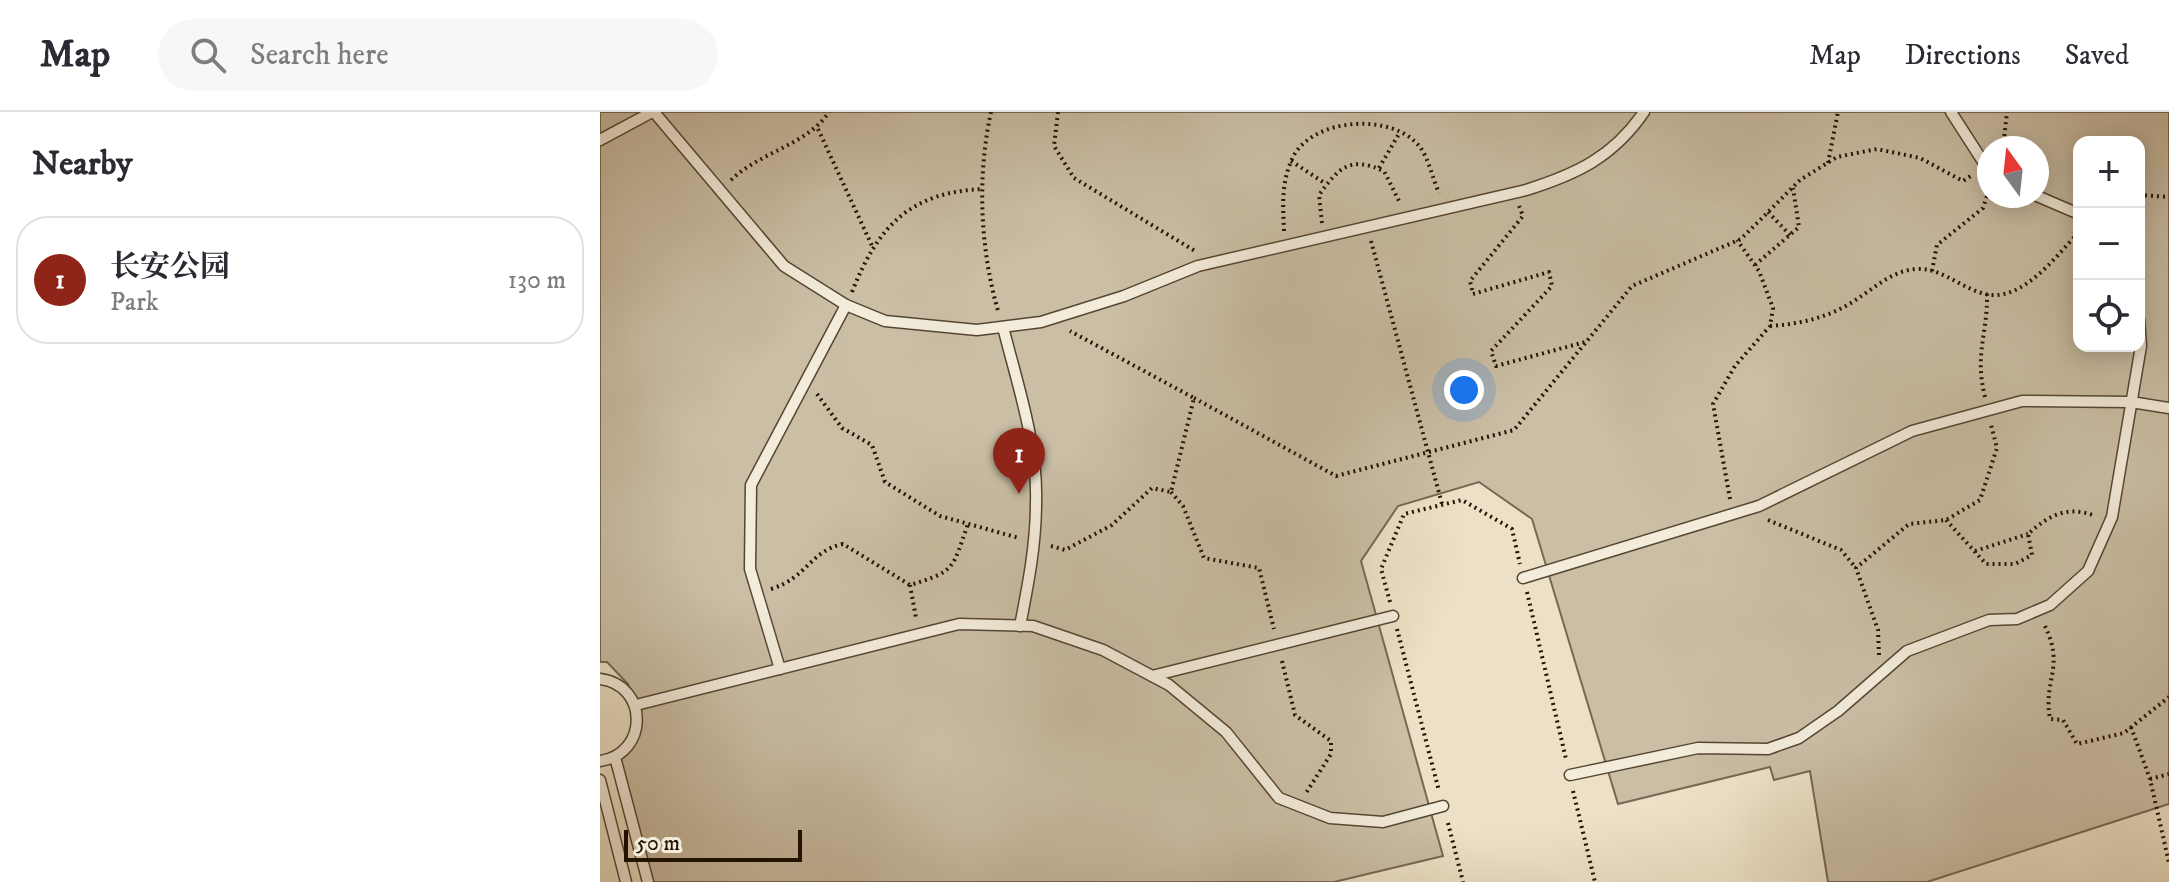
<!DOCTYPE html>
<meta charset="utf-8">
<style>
:root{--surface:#fff;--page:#f7f7f7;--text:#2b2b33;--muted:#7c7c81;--line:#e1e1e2;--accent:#8f2418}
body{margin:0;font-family:"IM FELL DW Pica","Noto Serif SC",serif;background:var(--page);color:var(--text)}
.controls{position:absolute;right:24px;top:24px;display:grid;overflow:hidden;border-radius:16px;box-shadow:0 4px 20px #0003}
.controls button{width:72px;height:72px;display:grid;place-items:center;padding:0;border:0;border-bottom:2px solid var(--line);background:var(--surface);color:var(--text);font:40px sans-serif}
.compass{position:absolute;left:1377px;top:24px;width:72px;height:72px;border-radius:50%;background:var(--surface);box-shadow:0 4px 20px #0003;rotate:345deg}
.scale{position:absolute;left:24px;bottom:20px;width:178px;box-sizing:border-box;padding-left:8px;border:4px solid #231300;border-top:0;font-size:22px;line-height:28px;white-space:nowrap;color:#231300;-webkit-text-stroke:6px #f3ecdb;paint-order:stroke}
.you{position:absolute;left:864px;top:278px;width:28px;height:28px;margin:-20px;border:6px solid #fff;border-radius:50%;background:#1a73e8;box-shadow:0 0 0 12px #1a73e833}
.badge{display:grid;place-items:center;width:52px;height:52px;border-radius:50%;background:var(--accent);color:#fff;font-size:26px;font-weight:700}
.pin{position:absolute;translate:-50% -66px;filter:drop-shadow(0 2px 4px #0008)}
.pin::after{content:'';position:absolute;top:42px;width:28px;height:24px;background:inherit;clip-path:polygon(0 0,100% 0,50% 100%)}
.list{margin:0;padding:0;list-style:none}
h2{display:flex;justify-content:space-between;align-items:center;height:104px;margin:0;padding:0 32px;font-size:34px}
h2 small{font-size:26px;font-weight:400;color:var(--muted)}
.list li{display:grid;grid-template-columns:52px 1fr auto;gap:24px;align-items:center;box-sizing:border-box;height:128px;margin:0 16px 16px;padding:0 16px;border:2px solid var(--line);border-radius:32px}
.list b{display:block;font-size:30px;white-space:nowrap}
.list p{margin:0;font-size:26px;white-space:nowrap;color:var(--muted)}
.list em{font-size:26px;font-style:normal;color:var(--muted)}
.icon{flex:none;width:44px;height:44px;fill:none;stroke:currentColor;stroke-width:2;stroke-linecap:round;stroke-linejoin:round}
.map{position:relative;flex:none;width:1569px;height:770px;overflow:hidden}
header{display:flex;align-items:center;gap:48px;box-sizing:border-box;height:112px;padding:0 40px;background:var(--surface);border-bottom:2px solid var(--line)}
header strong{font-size:38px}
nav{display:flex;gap:44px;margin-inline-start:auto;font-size:28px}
.search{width:560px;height:72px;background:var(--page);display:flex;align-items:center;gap:20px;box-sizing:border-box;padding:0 28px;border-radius:44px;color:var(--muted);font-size:30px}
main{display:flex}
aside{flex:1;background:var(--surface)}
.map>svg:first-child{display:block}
.green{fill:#cabea5;stroke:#766852;stroke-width:2;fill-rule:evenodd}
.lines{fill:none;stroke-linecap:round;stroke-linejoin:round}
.service-casing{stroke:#554632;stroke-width:13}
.path{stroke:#231300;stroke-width:4;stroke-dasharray:2 4;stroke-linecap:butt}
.service{stroke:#f3ecdb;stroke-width:10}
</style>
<header>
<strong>Map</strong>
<div class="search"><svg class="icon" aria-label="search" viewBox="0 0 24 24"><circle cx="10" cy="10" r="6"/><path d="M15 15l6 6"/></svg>Search here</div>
<nav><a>Map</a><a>Directions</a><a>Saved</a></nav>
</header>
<main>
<aside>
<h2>Nearby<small></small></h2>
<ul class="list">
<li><span class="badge">1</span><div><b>长安公园</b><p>Park</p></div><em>130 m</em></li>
</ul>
</aside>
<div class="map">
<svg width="1569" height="770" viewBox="0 0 1569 770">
<rect width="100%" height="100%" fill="#ece1c7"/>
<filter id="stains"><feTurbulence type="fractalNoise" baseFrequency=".0025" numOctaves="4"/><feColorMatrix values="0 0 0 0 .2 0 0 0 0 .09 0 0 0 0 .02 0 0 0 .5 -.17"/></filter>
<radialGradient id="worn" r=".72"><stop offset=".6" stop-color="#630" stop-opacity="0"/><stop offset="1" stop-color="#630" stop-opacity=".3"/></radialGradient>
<path class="green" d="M0,0H1569V692L1327,770H1228L1210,659L1174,668L1170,655L1018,692L932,407L879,370L798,394L761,449L843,744L734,770H45L13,650L37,612L28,572L7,550H0ZM1479,30H1539V234H1479ZM1389,36H1437V84H1389Z"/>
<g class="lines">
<defs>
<g id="service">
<path d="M54,0L184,154L246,193L285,209L377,218L441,210L524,184L598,154L926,78C977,62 1013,45 1044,0"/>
<polyline points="1351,0 1389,59"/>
<polyline points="0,28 52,0"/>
<polyline points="1437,84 1479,102"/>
<path d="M403,215C417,271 438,332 436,391C436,433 428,473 420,514"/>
<polyline points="923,466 1159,394 1312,319 1422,289 1531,290 1569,296"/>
<polyline points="180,557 150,457 151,373 246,193"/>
<polyline points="552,564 793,504"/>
<path d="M0,567C49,573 49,642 0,649"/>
<polyline points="36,593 359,512 433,514 503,538 569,573 626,620 679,686 730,706 783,710 843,694"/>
<polyline points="15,645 48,770"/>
<polyline points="970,663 1098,636 1168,637 1199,626 1238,599 1307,539 1389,508 1417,507 1450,493 1488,459 1512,405 1541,234 1539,207"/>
<polyline points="0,668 26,770"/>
</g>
</defs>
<use href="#service" class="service-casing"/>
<g class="path">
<path d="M391,0C377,64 380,136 398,199"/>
<polyline points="458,0 454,34 474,66 595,139"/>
<polyline points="218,17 273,136"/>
<polyline points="1403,36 1407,0"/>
<polyline points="691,49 726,72"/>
<polyline points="1228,51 1238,0"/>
<polyline points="779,56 800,20"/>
<path d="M131,68C160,40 207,33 229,0"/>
<polyline points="1539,83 1569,85"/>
<polyline points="919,94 923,104 870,169 873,182 949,160 952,174 891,239 896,254 985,230"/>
<polyline points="1168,100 1190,123"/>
<path d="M722,111L719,83C739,55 750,44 784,59L799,89"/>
<path d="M684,119C683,94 681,72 692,47C711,5 793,0 820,35C829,47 833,68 839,81"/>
<polyline points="771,129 842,392"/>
<polyline points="1155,153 1199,115 1193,76"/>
<polyline points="1332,159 1337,133 1383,96 1389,78"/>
<path d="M252,180C278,114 310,80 383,77"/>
<path d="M1170,214C1201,212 1231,205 1257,187C1276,175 1293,158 1317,157C1347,155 1374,190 1404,182C1434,175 1459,141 1479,120"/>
<polyline points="217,282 242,316 272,333 285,370 340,404 419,426"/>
<path d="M1385,285C1374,241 1388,222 1387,181"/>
<polyline points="594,286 736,364 914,318 1032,174 1141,127 1200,68 1237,45 1277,37 1320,46 1363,69 1372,63"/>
<polyline points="571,380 583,394 604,446 659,456 674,517"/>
<polyline points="1130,387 1113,292 1135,254 1170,214 1173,196 1159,159 1137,128"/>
<polyline points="1168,408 1241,438 1256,456"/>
<path d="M1346,408L1386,452H1415L1432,443L1428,422C1449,403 1468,393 1495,404"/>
<polyline points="451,434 465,438 512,413 552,376 571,380 594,286 470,219"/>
<polyline points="1375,439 1428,422"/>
<polyline points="310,473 316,506"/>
<path d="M171,477C207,466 210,439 243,432L310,473C357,459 352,456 368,412"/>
<polyline points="927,480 966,647"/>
<polyline points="790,490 781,457 804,402 862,388 912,417 920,452"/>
<path d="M1445,514C1465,556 1443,567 1450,607L1463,608L1477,632L1524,621L1569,585"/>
<polyline points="797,517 839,679"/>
<polyline points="1279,543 1278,518 1256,456 1309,412 1346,408 1380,388 1397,336 1391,313"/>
<polyline points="682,549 695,603 731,629 731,642 706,681"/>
<polyline points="1531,615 1550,667 1569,751"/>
<polyline points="1550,667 1569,662"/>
<polyline points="973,679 995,770"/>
<polyline points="848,711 863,770"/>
</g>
<use href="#service" class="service"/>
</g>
<rect width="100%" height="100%" filter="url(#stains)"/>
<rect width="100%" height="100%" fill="url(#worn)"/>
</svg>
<div class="controls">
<button>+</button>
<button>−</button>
<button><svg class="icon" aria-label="locate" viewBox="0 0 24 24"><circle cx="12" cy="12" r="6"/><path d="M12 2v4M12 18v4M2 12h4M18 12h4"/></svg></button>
</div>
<svg class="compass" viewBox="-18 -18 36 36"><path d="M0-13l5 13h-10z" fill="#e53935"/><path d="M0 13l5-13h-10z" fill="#7c7c81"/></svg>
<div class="scale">50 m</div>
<div class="you"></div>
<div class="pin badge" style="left:419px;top:382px">1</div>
</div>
</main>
